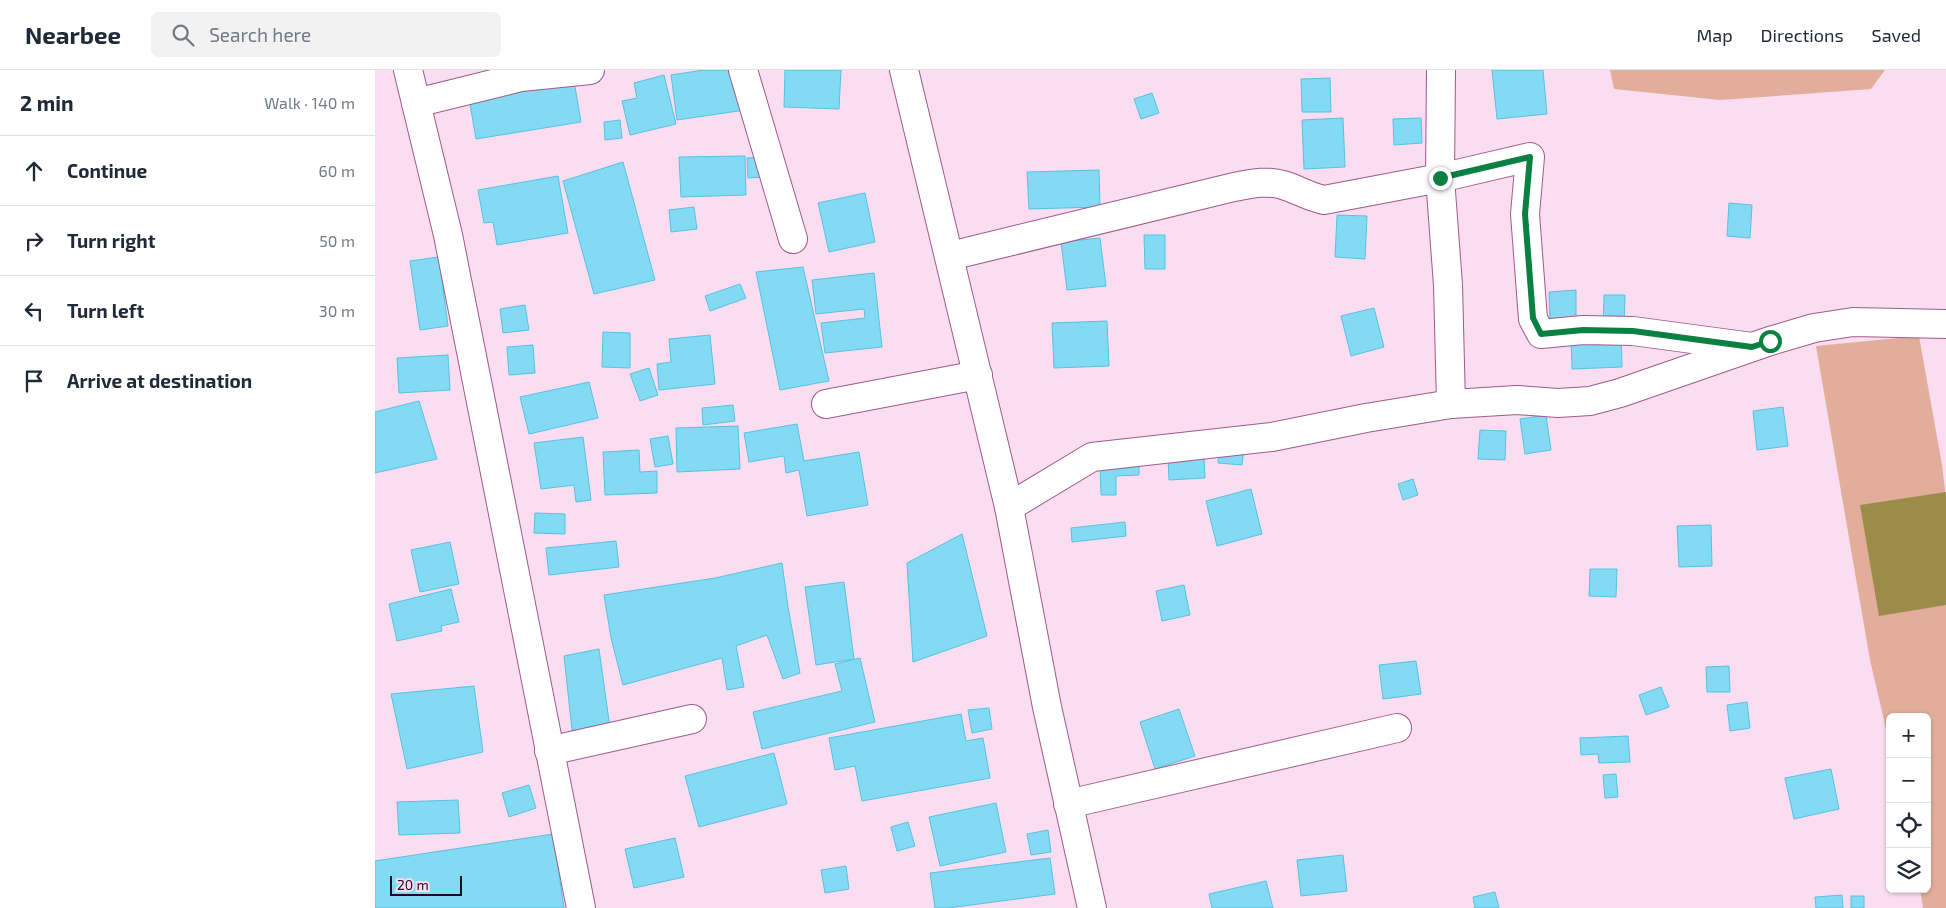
<!DOCTYPE html>
<meta charset="utf-8">
<style>
:root{--surface:#fff;--page:#f2f2f3;--text:#1f2937;--muted:#747a83;--line:#e0e1e3}
body{margin:0;font-family:"Exo 2",sans-serif;background:var(--page);color:var(--text)}
.controls{position:absolute;right:15px;bottom:15px;display:grid;overflow:hidden;border-radius:8px;box-shadow:0 1px 4px #0004}
.controls button{width:45px;height:45px;display:grid;place-items:center;padding:0;border:0;border-bottom:1px solid var(--line);background:var(--surface);color:var(--text);font:25px sans-serif}
.scale{position:absolute;left:15px;bottom:12px;width:72px;box-sizing:border-box;padding-left:5px;border:2px solid #23091c;border-top:0;font-size:14px;line-height:18px;white-space:nowrap;color:#23091c;-webkit-text-stroke:4px #fbddf1;paint-order:stroke}
.stop{position:absolute;width:15px;height:15px;margin:-11px;border:4px solid #0b8043;border-radius:50%;background:#fff}
.stop.end{background:#0b8043;border-color:#fff;box-shadow:0 1px 5px #0008}
.list{margin:0;padding:0;list-style:none}
h2{display:flex;justify-content:space-between;align-items:center;height:65px;margin:0;padding:0 20px;font-size:21px}
h2 small{font-size:16px;font-weight:400;color:var(--muted)}
.list li{display:grid;grid-template-columns:32px 1fr auto;gap:15px;align-items:center;box-sizing:border-box;height:70px;padding:0 20px;border-top:1px solid var(--line)}
.list b{display:block;font-size:19px;white-space:nowrap}
.list em{font-size:16px;font-style:normal;color:var(--muted)}
.icon{flex:none;width:28px;height:28px;fill:none;stroke:currentColor;stroke-width:2;stroke-linecap:round;stroke-linejoin:round}
.map{position:relative;flex:none;width:1571px;height:838px;overflow:hidden}
header{display:flex;align-items:center;gap:30px;box-sizing:border-box;height:70px;padding:0 25px;background:var(--surface);border-bottom:1px solid var(--line)}
header strong{font-size:24px}
nav{display:flex;gap:28px;margin-inline-start:auto;font-size:18px}
.search{width:350px;height:45px;background:var(--page);display:flex;align-items:center;gap:12px;box-sizing:border-box;padding:0 18px;border-radius:8px;color:var(--muted);font-size:19px}
main{display:flex}
aside{flex:1;background:var(--surface)}
.map>svg:first-child{display:block}
.green{fill:#e3ad9b}
.water{fill:#9b8d49}
.building{fill:#83daf3;stroke:#57c2df}
.lines{fill:none;stroke-linecap:round;stroke-linejoin:round}
.minor-casing{stroke:#9d5b8a;stroke-width:30}
.major-casing{stroke:#9d5b8a;stroke-width:30}
.minor{stroke:#fff;stroke-width:28}
.major{stroke:#fff;stroke-width:28}
.route{stroke:#0b8043;stroke-width:6}
</style>
<header>
<strong>Nearbee</strong>
<div class="search"><svg class="icon" aria-label="search" viewBox="0 0 24 24"><circle cx="10" cy="10" r="6"/><path d="M15 15l6 6"/></svg>Search here</div>
<nav><a>Map</a><a>Directions</a><a>Saved</a></nav>
</header>
<main>
<aside>
<h2>2 min<small>Walk · 140 m</small></h2>
<ul class="list">
<li><svg class="icon" aria-label="ahead" viewBox="0 0 24 24"><path d="M12 20V5M6 11l6-6 6 6"/></svg><div><b>Continue</b></div><em>60 m</em></li>
<li><svg class="icon" aria-label="right" viewBox="0 0 24 24"><path d="M7 20v-9h11M14 6l5 5-5 5"/></svg><div><b>Turn right</b></div><em>50 m</em></li>
<li><svg class="icon" aria-label="left" viewBox="0 0 24 24"><path d="M17 20v-9H6M10 6l-5 5 5 5"/></svg><div><b>Turn left</b></div><em>30 m</em></li>
<li><svg class="icon" aria-label="arrive" viewBox="0 0 24 24"><path d="M6 21V4h12l-3 4 3 4H6"/></svg><div><b>Arrive at destination</b></div></li>
</ul>
</aside>
<div class="map">
<svg width="1571" height="838" viewBox="0 0 1571 838">
<rect width="100%" height="100%" fill="#fbddf1"/>
<g class="green">
<polygon points="1235,0 1510,0 1496,19 1345,30 1239,19"/>
<polygon points="1544,266 1567,395 1571,428 1571,838 1548,838 1545,819 1552,819 1552,647 1515,647 1515,676 1495,590 1441,276"/>
</g>
<polygon class="water" points="1571,422 1571,535 1504,546 1485,435"/>
<g class="building">
<polygon points="329,0 364,0 370,40 302,50 296,5"/>
<polygon points="410,0 466,0 464,39 409,37"/>
<polygon points="1117,0 1168,0 1172,44 1122,49"/>
<polygon points="289,5 301,54 255,65 247,31 262,28 259,13"/>
<polygon points="955,8 956,42 927,42 926,9"/>
<polygon points="199,11 206,52 101,69 94,28"/>
<polygon points="777,23 784,43 766,49 759,29"/>
<polygon points="968,48 970,97 929,99 927,50"/>
<polygon points="1046,48 1047,73 1019,75 1018,49"/>
<polygon points="245,50 247,68 230,70 229,52"/>
<polygon points="370,86 371,125 306,127 304,87"/>
<polygon points="388,87 389,107 373,108 372,88"/>
<polygon points="248,92 280,210 219,224 188,111"/>
<polygon points="724,100 725,137 654,139 652,102"/>
<polygon points="183,106 193,163 122,175 118,152 109,153 103,120"/>
<polygon points="490,123 500,172 454,182 443,133"/>
<polygon points="1354,133 1377,135 1375,168 1352,166"/>
<polygon points="319,137 322,159 296,162 294,140"/>
<polygon points="962,145 992,146 990,189 960,187"/>
<polygon points="769,165 790,165 790,199 770,199"/>
<polygon points="725,168 731,216 692,220 686,172"/>
<polygon points="64,187 73,256 45,260 35,191"/>
<polygon points="428,197 454,311 405,320 381,202"/>
<polygon points="499,203 507,277 450,283 446,253 490,248 489,239 441,244 437,210"/>
<polygon points="365,214 371,228 335,241 330,226"/>
<polygon points="1201,220 1201,251 1175,252 1174,222"/>
<polygon points="1229,225 1250,225 1249,257 1228,257"/>
<polygon points="150,235 154,260 128,263 125,239"/>
<polygon points="999,238 1009,277 976,286 966,246"/>
<polygon points="732,251 734,296 679,298 677,253"/>
<polygon points="228,262 255,263 255,298 227,297"/>
<polygon points="1246,263 1247,297 1197,299 1196,265"/>
<polygon points="335,265 340,314 284,320 282,294 296,292 294,269"/>
<polygon points="158,275 160,303 134,305 132,277"/>
<polygon points="73,285 75,320 24,323 22,288"/>
<polygon points="274,298 283,325 265,331 255,304"/>
<polygon points="214,312 223,348 154,364 145,327"/>
<polygon points="44,331 62,389 0,403 0,342"/>
<polygon points="358,335 360,351 328,355 327,338"/>
<polygon points="1408,337 1413,376 1382,380 1378,341"/>
<polygon points="1171,345 1176,380 1150,384 1145,349"/>
<polygon points="422,354 429,391 484,382 493,435 432,446 424,400 411,403 409,386 374,392 369,363"/>
<polygon points="363,356 365,399 302,402 301,358"/>
<polygon points="1105,360 1131,361 1130,390 1103,389"/>
<polygon points="293,366 298,394 280,397 275,369"/>
<polygon points="208,367 216,430 201,432 199,415 166,419 159,373"/>
<polygon points="844,377 869,379 867,395 843,393"/>
<polygon points="264,380 265,402 282,401 282,423 230,425 228,382"/>
<polygon points="829,386 830,408 794,410 793,388"/>
<polygon points="764,392 764,405 741,406 741,425 726,425 725,393"/>
<polygon points="1038,409 1043,425 1028,430 1023,414"/>
<polygon points="876,419 887,464 842,476 831,431"/>
<polygon points="160,443 190,444 190,464 159,463"/>
<polygon points="750,452 751,466 697,472 696,458"/>
<polygon points="1336,455 1337,496 1304,497 1302,456"/>
<polygon points="587,464 612,566 538,592 532,493"/>
<polygon points="241,471 244,497 174,505 171,478"/>
<polygon points="75,472 84,514 45,522 36,480"/>
<polygon points="407,493 413,537 425,603 408,609 392,565 361,576 369,617 352,620 347,588 248,615 236,568 229,525 340,508"/>
<polygon points="1215,499 1242,499 1241,527 1214,526"/>
<polygon points="469,512 479,589 441,595 430,517"/>
<polygon points="809,515 815,545 787,551 781,521"/>
<polygon points="76,519 84,552 66,556 67,561 22,571 14,534"/>
<polygon points="224,579 235,658 197,660 189,586"/>
<polygon points="485,588 500,652 387,679 378,642 467,621 460,594"/>
<polygon points="1041,591 1046,624 1008,629 1004,595"/>
<polygon points="1354,596 1355,622 1332,622 1331,597"/>
<polygon points="99,616 108,682 32,699 16,624"/>
<polygon points="1286,617 1294,637 1271,645 1264,625"/>
<polygon points="1372,632 1375,658 1355,661 1352,635"/>
<polygon points="614,638 617,659 597,663 593,640"/>
<polygon points="804,639 820,686 780,699 765,652"/>
<polygon points="586,644 591,671 608,668 615,708 487,731 480,696 460,700 454,668"/>
<polygon points="1253,666 1255,692 1224,693 1223,684 1206,685 1205,668"/>
<polygon points="399,683 412,734 324,757 310,706"/>
<polygon points="1456,699 1464,739 1419,749 1410,708"/>
<polygon points="1241,704 1243,727 1230,728 1228,705"/>
<polygon points="154,715 161,738 134,747 127,723"/>
<polygon points="83,730 85,763 24,765 22,732"/>
<polygon points="621,733 631,782 565,796 554,747"/>
<polygon points="533,752 540,776 522,781 516,757"/>
<polygon points="673,760 676,782 656,785 652,764"/>
<polygon points="178,764 189,838 0,838 0,791"/>
<polygon points="300,768 309,807 259,818 250,779"/>
<polygon points="968,785 972,821 926,826 922,790"/>
<polygon points="675,788 680,824 573,838 560,838 555,803"/>
<polygon points="471,796 474,819 450,823 446,800"/>
<polygon points="891,811 898,838 837,838 834,824"/>
<polygon points="1120,822 1124,838 1100,838 1098,827"/>
<polygon points="1467,825 1468,838 1441,838 1440,827"/>
<rect x="1476" y="826" width="13" height="12"/>
</g>
<g class="lines">
<defs>
<g id="minor">
<polyline points="33,0 73,165 206,838"/>
<polyline points="368,0 418,169"/>
<polyline points="1066,0 1065,108 1073,215 1076,334"/>
<polyline points="41,33 146,7 215,0"/>
<path d="M575,186L859,117C875,114 892,110 908,115C922,119 934,127 949,130L1065,108L1155,87L1150,144L1158,249L1166,264L1208,260L1258,261L1377,277"/>
<polyline points="451,334 603,305"/>
<polyline points="634,437 717,387 897,367 991,348 1076,334 1142,330 1183,333 1215,331 1245,323 1395,271 1439,258 1478,252 1571,254"/>
<polyline points="174,681 317,649"/>
<polyline points="693,734 1022,658"/>
</g>
<polyline id="major" points="529,0 634,437 672,637 717,838"/>
</defs>
<use href="#minor" class="minor-casing"/>
<use href="#major" class="major-casing"/>
<use href="#minor" class="minor"/>
<use href="#major" class="major"/>
</g>
<g class="lines">
<polyline class="route" points="1065,108 1155,87 1150,144 1158,248 1166,264 1208,260 1258,261 1377,277 1395,271"/>
</g>
</svg>
<div class="controls">
<button>+</button>
<button>−</button>
<button><svg class="icon" aria-label="locate" viewBox="0 0 24 24"><circle cx="12" cy="12" r="6"/><path d="M12 2v4M12 18v4M2 12h4M18 12h4"/></svg></button>
<button><svg class="icon" aria-label="layers" viewBox="0 0 24 24"><path d="M12 4l9 5-9 5-9-5zM3 14l9 5 9-5"/></svg></button>
</div>
<div class="scale">20 m</div>
<div class="stop" style="left:1395px;top:271px"></div>
<div class="stop end" style="left:1065px;top:108px"></div>
</div>
</main>
